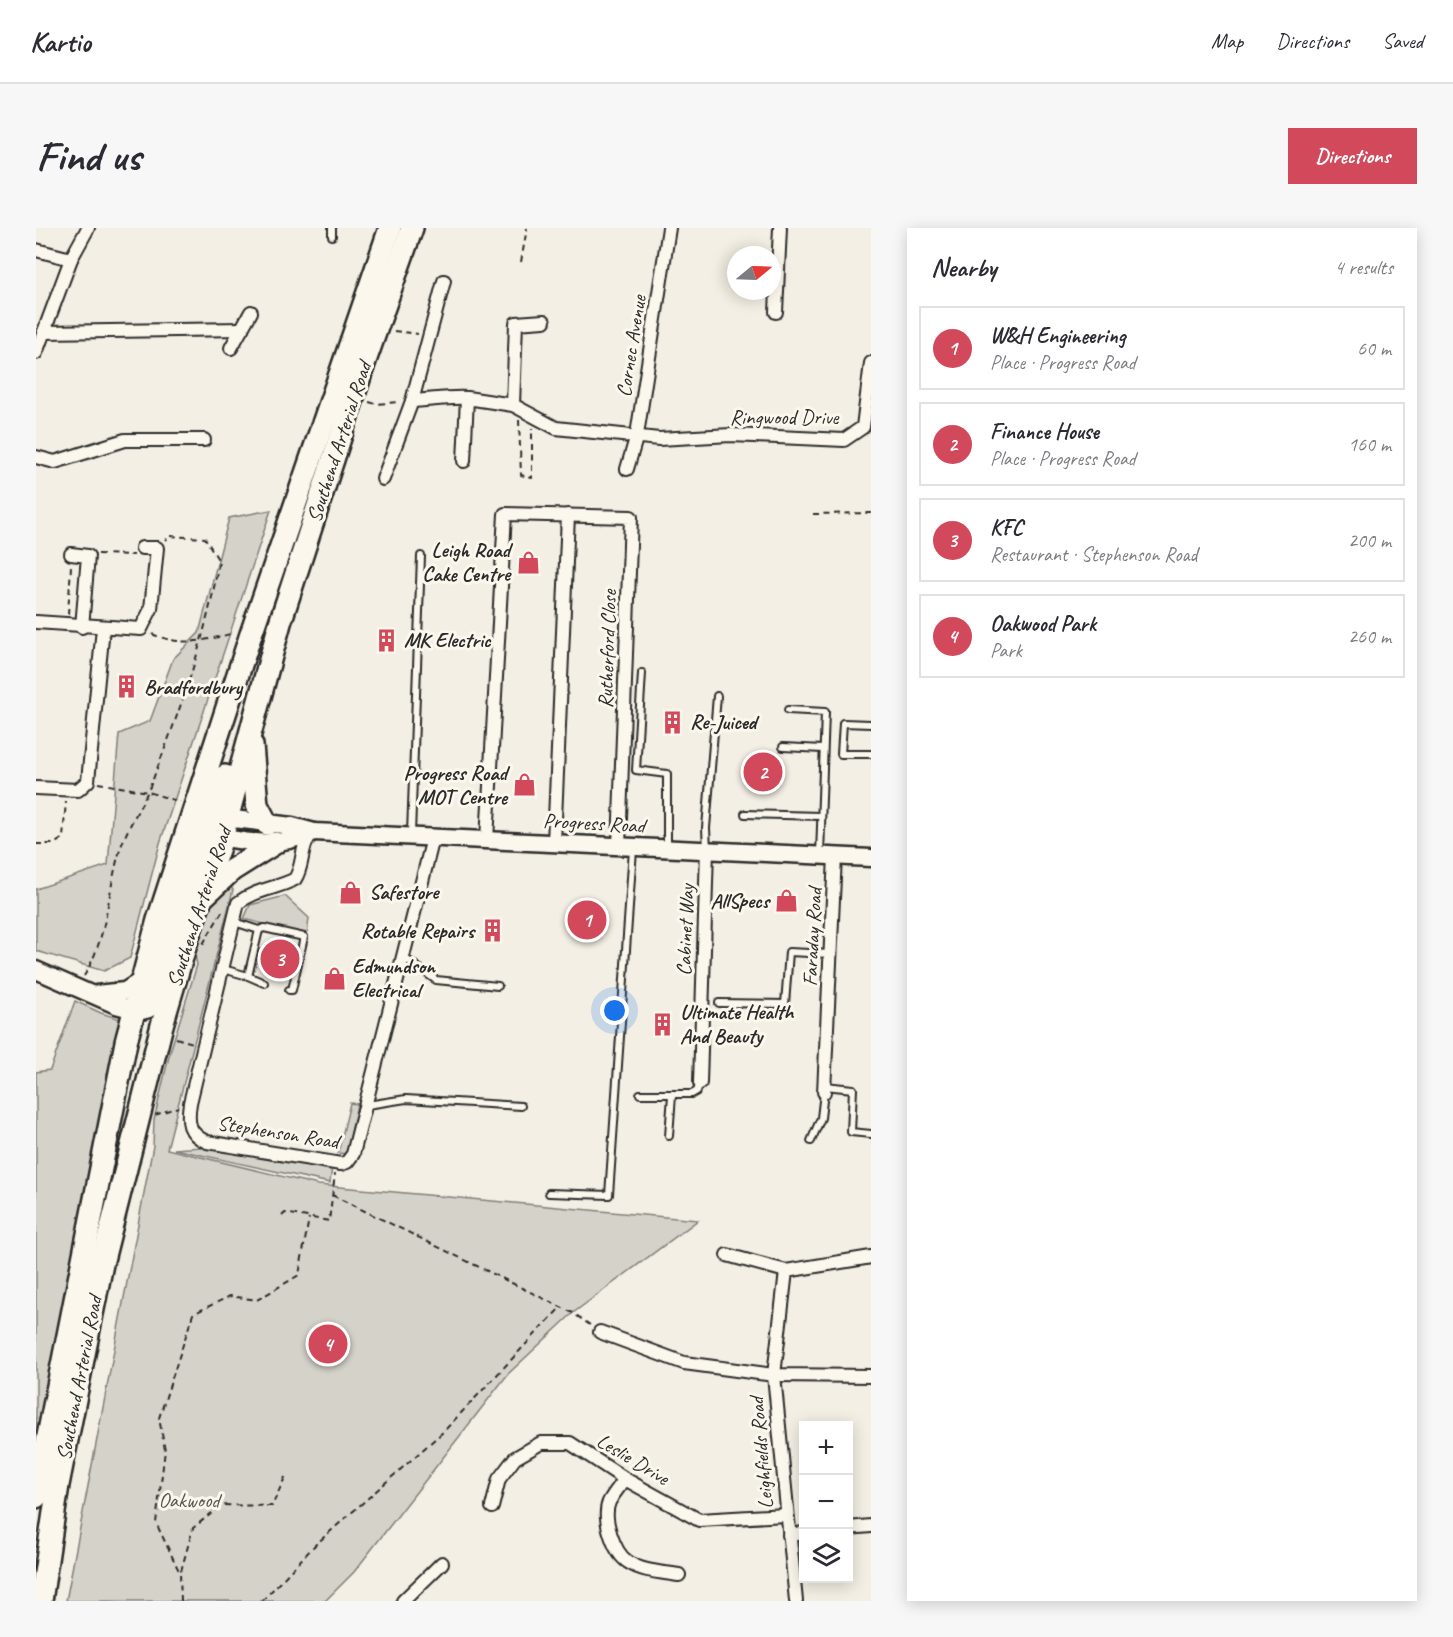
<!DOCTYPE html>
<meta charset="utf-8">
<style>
:root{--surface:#fff;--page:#f7f7f7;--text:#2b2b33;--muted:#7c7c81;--line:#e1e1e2;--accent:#d1495b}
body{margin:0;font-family:Caveat,sans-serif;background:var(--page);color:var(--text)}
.controls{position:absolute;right:18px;bottom:18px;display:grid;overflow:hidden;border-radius:0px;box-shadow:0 3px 15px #0003}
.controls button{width:54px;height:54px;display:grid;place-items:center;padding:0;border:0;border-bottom:2px solid var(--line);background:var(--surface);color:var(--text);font:30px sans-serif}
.compass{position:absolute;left:691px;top:18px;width:54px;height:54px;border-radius:50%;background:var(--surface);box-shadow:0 3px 15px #0003;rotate:71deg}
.you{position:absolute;left:579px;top:783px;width:21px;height:21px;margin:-15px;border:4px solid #fff;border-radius:50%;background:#1a73e8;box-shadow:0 0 0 9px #1a73e833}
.badge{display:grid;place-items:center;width:39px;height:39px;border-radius:50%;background:var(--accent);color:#fff;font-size:20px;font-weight:700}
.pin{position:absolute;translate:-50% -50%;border:3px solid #fff;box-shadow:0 2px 6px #0006}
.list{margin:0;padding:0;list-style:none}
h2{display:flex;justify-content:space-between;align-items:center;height:78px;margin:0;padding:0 24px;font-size:26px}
h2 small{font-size:20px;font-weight:400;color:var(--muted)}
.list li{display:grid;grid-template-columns:39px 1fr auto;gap:18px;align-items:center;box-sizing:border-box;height:84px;margin:0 12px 12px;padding:0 12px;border:2px solid var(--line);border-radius:0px}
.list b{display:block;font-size:22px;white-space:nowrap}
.list p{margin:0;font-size:20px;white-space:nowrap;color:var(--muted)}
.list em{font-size:20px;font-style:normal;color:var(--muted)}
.icon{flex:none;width:33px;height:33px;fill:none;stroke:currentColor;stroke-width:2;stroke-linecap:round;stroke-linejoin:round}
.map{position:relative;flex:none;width:835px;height:1373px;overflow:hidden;border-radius:0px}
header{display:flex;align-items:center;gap:36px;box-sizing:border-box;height:84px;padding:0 30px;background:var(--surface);border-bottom:2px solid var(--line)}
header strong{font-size:28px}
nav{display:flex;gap:33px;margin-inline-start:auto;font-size:21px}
.intro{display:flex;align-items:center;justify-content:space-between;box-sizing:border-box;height:144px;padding:0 36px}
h1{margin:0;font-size:42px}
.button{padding:15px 27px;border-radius:0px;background:var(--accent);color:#fff;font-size:21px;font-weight:700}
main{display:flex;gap:36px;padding:0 36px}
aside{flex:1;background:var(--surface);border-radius:0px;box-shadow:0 3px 15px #0003}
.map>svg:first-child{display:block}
.green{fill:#d5d2c9;stroke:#807e7a;stroke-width:1.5}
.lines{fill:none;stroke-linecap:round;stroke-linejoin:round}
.lane-casing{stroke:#2b2b2b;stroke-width:10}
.street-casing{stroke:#2b2b2b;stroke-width:16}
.secondary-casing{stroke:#2b2b2b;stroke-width:21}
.highway-casing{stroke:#2b2b2b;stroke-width:26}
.path{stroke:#2b2b2b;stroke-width:2;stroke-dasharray:6 4.5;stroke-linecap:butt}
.lane{stroke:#fbf7ec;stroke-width:6}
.street{stroke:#fbf7ec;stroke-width:12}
.secondary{stroke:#fbf7ec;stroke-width:16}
.highway{stroke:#fbf7ec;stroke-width:21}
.labels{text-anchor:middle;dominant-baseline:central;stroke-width:6;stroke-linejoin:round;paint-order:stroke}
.street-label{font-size:21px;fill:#2b2b2b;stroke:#fbf7ec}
.poi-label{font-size:21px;font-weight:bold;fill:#2b2b2b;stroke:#fbf7ec;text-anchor:start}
.park-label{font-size:21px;fill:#565552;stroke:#fbf7ec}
</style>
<header>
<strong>Kartio</strong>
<nav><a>Map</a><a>Directions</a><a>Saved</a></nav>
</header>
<div class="intro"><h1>Find us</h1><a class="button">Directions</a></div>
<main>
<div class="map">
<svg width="835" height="1373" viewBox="0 0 835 1373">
<rect width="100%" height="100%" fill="#f3efe4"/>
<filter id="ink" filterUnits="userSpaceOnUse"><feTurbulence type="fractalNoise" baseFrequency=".0167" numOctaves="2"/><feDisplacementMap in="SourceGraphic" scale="12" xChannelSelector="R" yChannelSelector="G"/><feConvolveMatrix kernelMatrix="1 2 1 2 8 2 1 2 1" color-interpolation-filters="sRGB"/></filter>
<g filter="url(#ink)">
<g class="green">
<polygon points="235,282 124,615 94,730 68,743 0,723 0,661 72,637 83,506 114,493 137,431 163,405 193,290"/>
<polygon points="192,654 197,662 131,921 282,957 662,992 537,1085 472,1146 318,1344 289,1373 30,1373 117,918 118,892 134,824 161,737 157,718 169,676"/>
<polygon points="249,668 273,690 271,707 208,691 214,677"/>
<polygon points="39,773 65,785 84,791 0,1211 0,844 14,842"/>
<polygon points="314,875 321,876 311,926 302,925"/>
<polygon points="192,917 296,938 294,955 138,921"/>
</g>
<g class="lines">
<defs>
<g id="lane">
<polyline points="296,8 296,0"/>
<polyline points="606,445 600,542 631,546 631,620"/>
<polyline points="752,482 789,484 784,627"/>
<polyline points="835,496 807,495 805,526 835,526"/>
<polyline points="747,519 787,521"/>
<polyline points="709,586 785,588"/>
<polyline points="375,606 385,328"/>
<polyline points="671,622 670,600 681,468"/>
<polyline points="223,702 228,700 268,709 256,762 253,762"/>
<polyline points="367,729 400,752 462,758"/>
<polyline points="187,741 212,748 223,702 198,694"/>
<polyline points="212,748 228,755"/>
<polyline points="683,775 749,776 753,724 794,726"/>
<polyline points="789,858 817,861 815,904 835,906"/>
<polyline points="604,866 656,866 661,863 664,855"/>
<polyline points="331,877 370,871 485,878"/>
<polyline points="633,908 636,867"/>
<polyline points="775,913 785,890 788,864"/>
<polyline points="513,965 573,967 597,621"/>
</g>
<g id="street">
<polyline points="0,22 35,31"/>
<polyline points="740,84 744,0"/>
<polyline points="8,104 206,101"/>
<polyline points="195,120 215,84"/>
<polyline points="0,125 35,31 52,0"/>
<path d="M376,173C395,172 413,169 431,170"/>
<polyline points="477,177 480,95 508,93"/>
<polyline points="0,229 19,234 89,212 168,212"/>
<polyline points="428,233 431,170 477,177 520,200 623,211 695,207 808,212 827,199 835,135"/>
<polyline points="591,241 601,207 633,0"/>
<polyline points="347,251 376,173 408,53"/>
<polyline points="35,326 52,328 46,399"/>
<polyline points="0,394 105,401 115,381 121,320 106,320"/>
<polyline points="0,560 42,562 52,553 67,400"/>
<path d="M278,604C263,616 269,636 259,651C240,661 220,661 202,675L154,875C151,894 152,906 171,914L305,936L311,934L317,926L397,610"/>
<polyline points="451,612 469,286 595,289 583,618"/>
<polyline points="518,615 532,287"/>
<polyline points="664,855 671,622"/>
<polyline points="788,864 799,628"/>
<polyline points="691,1027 750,1043"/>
<polyline points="564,1104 648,1135 738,1147 835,1148"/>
<path d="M589,1251C584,1258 577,1266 573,1274C566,1290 578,1325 592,1334C607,1344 626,1344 643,1347"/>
<polyline points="456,1279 463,1251 479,1230 505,1215 534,1215 589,1251 663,1292 750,1287"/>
<polyline points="812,1300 835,1298"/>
<polyline points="753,1307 768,1305"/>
<polyline points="367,1373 406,1335"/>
<polyline points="760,1373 738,1147 750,1043 835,1029"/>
</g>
<g id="secondary">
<polyline points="181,589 256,598 278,604 835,630"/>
<path d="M174,607C211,615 243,620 278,604"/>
<polyline points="0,742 80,777 99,782"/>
<polyline points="60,766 89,763 106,752"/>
</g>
<g id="highway">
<polyline points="216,517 221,577 231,596"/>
<polyline points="168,668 196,642 239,615"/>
<polyline points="99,782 111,779 118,767 129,725 189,548"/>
<polyline points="0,1269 90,814 122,692 215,406 354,0"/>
<polyline points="5,1373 22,1257 66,1036 126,797 152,709 186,610 244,395 328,136 376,0"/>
</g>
</defs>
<use href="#lane" class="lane-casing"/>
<use href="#street" class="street-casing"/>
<use href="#secondary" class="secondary-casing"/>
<use href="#highway" class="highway-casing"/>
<g class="path">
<polyline points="485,34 491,0"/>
<polyline points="358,103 382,106"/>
<polyline points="333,174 340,176 363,174"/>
<polyline points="483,192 485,247 496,250 496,200"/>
<polyline points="777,286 835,285"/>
<polyline points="62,326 98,327"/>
<polyline points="32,386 35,338"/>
<path d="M116,406C147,419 167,413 198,405"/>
<polyline points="62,555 112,564 144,574"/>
<polyline points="0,616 18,616 27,610 30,573"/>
<polyline points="167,716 187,682"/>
<path d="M48,748C72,709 71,665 84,622C91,599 106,578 115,556C144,483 170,410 183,333L169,310L134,308L130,312"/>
<polyline points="140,810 157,815"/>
<polyline points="119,887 142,879"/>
<polyline points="296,967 537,1085 554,1097"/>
<polyline points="246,988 249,985 293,993 299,946"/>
<polyline points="145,1343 157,1300 186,1277 236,1278 251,1245"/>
<polyline points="145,1373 144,1345 120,1295 129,1222 123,1190 157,1086 194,1068 221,1072 263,1047 273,990"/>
<polyline points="226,1373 279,1317 408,1203 525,1079"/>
</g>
<use href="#lane" class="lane"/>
<use href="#street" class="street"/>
<use href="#secondary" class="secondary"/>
<use href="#highway" class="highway"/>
</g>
</g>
<defs>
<symbol id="shop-bare" viewBox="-9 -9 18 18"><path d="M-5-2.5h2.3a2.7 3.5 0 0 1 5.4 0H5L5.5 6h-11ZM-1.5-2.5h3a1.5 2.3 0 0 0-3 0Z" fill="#d1495b" stroke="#fbf7ec" stroke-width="2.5" paint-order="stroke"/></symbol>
<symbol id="building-bare" viewBox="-9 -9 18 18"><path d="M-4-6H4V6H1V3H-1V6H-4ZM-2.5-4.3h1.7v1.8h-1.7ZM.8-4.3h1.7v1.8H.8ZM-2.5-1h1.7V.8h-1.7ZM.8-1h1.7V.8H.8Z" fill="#d1495b" stroke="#fbf7ec" stroke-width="2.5" paint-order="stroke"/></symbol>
</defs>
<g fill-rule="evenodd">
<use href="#shop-bare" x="476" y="318" width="33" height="33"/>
<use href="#building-bare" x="334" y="396" width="33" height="33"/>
<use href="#building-bare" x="74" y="442" width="33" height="33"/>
<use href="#building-bare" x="620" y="478" width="33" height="33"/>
<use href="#shop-bare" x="472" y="540" width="33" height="33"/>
<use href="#shop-bare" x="298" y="648" width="33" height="33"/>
<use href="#shop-bare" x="734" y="656" width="33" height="33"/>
<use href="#building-bare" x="440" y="686" width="33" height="33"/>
<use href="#shop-bare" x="282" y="734" width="33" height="33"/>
<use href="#building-bare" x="610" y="780" width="33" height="33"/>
</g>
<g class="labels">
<g class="street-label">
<text transform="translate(595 118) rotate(-81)">Cornec Avenue</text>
<text x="748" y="189">Ringwood Drive</text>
<text transform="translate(303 214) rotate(-72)">Southend Arterial Road</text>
<text transform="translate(571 421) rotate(-88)">Rutherford Close</text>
<text transform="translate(558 595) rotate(3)">Progress Road</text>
<text transform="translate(163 679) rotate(-72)">Southend Arterial Road</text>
<text transform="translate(649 702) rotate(-88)">Cabinet Way</text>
<text transform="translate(776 709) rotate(-87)">Faraday Road</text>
<text transform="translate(242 904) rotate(9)">Stephenson Road</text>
<text transform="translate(43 1150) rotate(-79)">Southend Arterial Road</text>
<text transform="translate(725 1225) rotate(-95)">Leighfields Road</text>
<text transform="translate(597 1231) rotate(31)">Leslie Drive</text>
</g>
<g class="poi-label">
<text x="474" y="322" text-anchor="end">Leigh Road<tspan x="474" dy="24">Cake Centre</tspan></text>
<text x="368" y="412">MK Electric</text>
<text x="108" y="459">Bradfordbury</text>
<text x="654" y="494">Re-Juiced</text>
<text x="471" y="545" text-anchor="end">Progress Road<tspan x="471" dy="24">MOT Centre</tspan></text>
<text x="333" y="664">Safestore</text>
<text x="733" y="673" text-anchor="end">AllSpecs</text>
<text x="438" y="703" text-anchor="end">Rotable Repairs</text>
<text x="316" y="738">Edmundson<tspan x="316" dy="24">Electrical</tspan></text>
<text x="644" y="784">Ultimate Health<tspan x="644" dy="24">And Beauty</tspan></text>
</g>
<g class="park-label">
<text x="153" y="1272">Oakwood</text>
</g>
</g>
</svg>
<div class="controls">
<button>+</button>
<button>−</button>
<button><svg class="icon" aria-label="layers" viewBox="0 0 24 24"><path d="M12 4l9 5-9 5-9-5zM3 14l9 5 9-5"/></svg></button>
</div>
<svg class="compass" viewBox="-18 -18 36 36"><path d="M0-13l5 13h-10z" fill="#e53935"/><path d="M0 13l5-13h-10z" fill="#7c7c81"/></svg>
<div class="you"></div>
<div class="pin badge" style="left:551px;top:692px">1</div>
<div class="pin badge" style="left:727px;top:544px">2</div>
<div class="pin badge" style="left:244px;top:731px">3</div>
<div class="pin badge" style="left:292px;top:1116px">4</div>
</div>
<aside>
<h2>Nearby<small>4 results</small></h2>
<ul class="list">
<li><span class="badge">1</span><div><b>W&amp;H Engineering</b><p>Place · Progress Road</p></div><em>60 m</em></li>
<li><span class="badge">2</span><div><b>Finance House</b><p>Place · Progress Road</p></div><em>160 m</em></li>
<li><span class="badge">3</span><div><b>KFC</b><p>Restaurant · Stephenson Road</p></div><em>200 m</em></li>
<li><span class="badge">4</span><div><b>Oakwood Park</b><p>Park</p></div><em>260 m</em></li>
</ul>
</aside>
</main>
